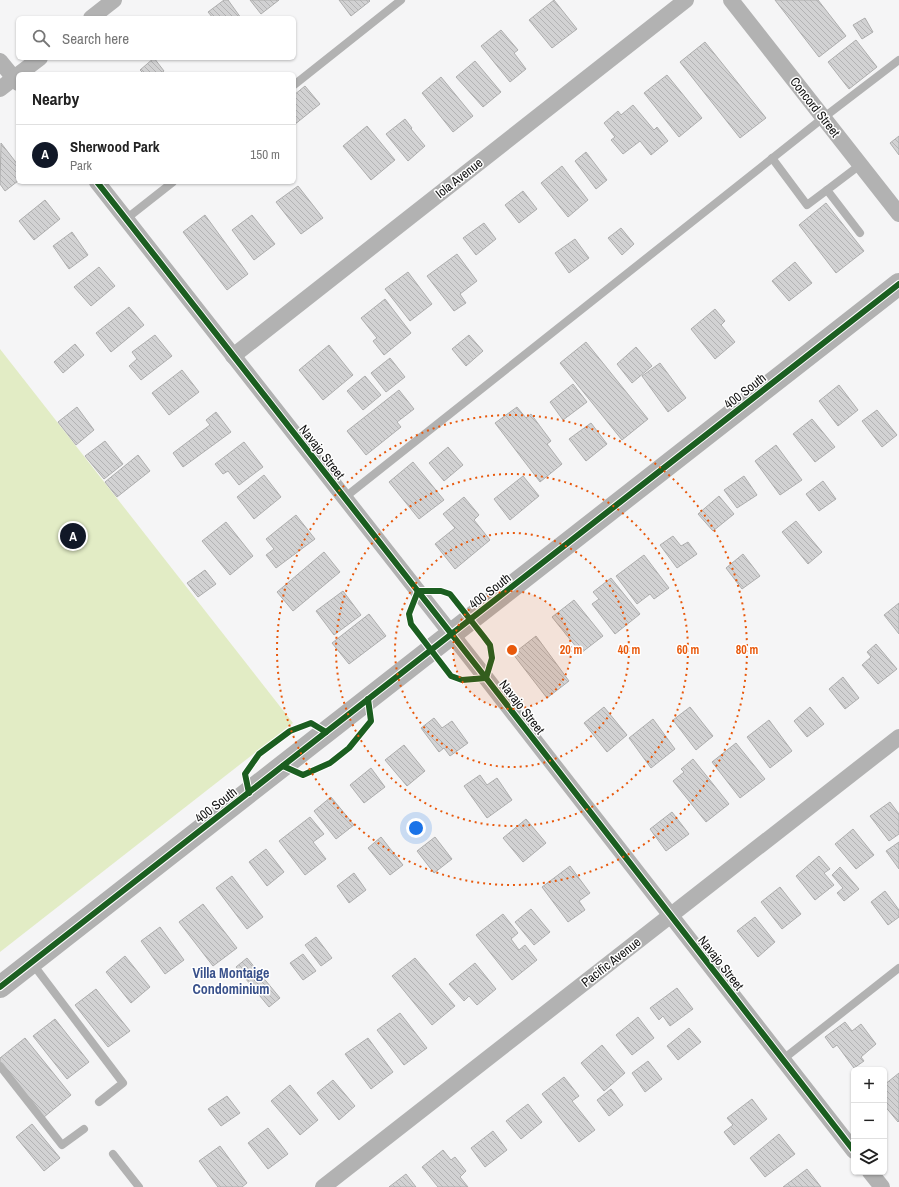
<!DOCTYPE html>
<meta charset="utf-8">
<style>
:root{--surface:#fff;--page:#f2f2f2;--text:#222;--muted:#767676;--line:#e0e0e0;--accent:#111827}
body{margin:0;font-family:"Archivo Narrow",sans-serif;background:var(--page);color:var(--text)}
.controls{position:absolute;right:12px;bottom:12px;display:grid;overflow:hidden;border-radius:6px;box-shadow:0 1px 3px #0004}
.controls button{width:36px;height:36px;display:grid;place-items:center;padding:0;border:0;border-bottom:1px solid var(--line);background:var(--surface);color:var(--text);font:20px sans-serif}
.you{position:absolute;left:416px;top:828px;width:14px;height:14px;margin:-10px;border:3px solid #fff;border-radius:50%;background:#1a73e8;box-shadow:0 0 0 6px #1a73e833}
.badge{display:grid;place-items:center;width:26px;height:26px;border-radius:50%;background:var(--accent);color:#fff;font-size:13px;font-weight:700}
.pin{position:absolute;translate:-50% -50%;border:2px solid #fff;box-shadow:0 1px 4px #0006}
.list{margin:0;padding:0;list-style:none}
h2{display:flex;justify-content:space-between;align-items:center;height:52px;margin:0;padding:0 16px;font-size:17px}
h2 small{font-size:13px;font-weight:400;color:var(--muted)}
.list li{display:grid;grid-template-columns:26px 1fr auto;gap:12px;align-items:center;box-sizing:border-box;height:60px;padding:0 16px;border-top:1px solid var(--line)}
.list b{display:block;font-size:15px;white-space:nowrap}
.list p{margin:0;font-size:13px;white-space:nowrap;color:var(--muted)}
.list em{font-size:13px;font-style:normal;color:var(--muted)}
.icon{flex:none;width:22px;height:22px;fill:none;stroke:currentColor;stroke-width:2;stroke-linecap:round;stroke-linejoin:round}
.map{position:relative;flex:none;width:899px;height:1187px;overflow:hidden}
.search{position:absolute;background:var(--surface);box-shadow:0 1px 3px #0004;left:16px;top:16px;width:280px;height:44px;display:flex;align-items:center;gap:10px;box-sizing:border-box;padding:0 14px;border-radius:6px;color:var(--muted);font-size:15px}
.panel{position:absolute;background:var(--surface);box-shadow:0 1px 3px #0004;left:16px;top:72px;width:280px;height:112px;border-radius:6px}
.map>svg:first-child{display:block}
.green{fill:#e2ecc5}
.building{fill:url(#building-back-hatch);stroke:#aeaeae}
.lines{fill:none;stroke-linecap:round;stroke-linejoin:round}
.service{stroke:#b2b2b2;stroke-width:8}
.minor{stroke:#b2b2b2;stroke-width:16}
.secondary{stroke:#b1b1b1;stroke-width:22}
.cycleway-casing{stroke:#fff;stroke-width:8}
.cycleway{stroke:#1b5e20;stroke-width:6}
.ring{fill:none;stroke:#e8590c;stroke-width:2;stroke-dasharray:2 4}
.labels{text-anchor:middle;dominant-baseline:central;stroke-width:3;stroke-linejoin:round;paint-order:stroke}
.street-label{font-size:13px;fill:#121212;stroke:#fff}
.neighbourhood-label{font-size:14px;font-weight:bold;fill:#39518b;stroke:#fff}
.centre{fill:#e8590c;stroke:#fff;stroke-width:2}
.ring-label{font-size:12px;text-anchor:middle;font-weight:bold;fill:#e8590c;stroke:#fff;stroke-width:3;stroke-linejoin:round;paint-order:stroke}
</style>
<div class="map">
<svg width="899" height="1187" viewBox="0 0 899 1187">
<defs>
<pattern id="building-back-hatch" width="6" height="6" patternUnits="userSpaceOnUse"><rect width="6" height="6" fill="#d2d2d3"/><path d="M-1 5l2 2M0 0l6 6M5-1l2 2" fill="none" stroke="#b3b3b4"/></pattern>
</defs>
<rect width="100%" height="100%" fill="#f5f5f6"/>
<polygon class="green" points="0,349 293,723 0,952"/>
<g class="building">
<polygon points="224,0 228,0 241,18 213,18 208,12"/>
<polygon points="250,0 279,0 261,14"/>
<polygon points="339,0 369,0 370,1 351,16"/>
<polygon points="554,0 577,29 552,48 529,20"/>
<polygon points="775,0 818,0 846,36 819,57"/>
<polygon points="865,18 873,32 862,39 853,25"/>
<polygon points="501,30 518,50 514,53 526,69 510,82 481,46"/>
<polygon points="856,40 877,67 849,89 828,62"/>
<polygon points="705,42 766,118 740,138 680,62"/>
<polygon points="154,58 164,71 160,74 144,74 140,70"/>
<polygon points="475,61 501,92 483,107 456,77"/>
<polygon points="667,75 702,118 679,137 644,93"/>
<polygon points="441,77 473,116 453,132 422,93"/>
<polygon points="305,86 320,104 294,125 294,95"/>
<polygon points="633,105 654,130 657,127 668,141 651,155 640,141 623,154 611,140 615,137 604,123 618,111 621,115"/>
<polygon points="405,119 412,128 411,129 425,146 408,161 386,134"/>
<polygon points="367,126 395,160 371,180 343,146"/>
<polygon points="899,136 899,155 890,143"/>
<polygon points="1,143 18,165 18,181 5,191 0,184"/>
<polygon points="586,152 607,180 596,189 575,161"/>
<polygon points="562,166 588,200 568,217 541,183"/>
<polygon points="298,186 323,218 301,234 276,202"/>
<polygon points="523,191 537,209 519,223 505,205"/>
<polygon points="45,200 60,219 34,240 19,221"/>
<polygon points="826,203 864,251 836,273 799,225"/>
<polygon points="205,215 248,274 227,290 183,232"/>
<polygon points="252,215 275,244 254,260 232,230"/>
<polygon points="484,223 496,239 476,255 463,238"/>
<polygon points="621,228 634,244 622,255 608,238"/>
<polygon points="72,232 88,255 69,269 53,246"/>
<polygon points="575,239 589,258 569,273 555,253"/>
<polygon points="457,254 477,281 460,294 466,303 454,311 427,276"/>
<polygon points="795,262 812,283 789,301 772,281"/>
<polygon points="99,267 115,286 91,306 74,287"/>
<polygon points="408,272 432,304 410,321 385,289"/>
<polygon points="385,299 411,333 384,355 373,341 377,338 361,318"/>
<polygon points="129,307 144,325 111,352 96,333"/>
<polygon points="715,309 725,321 721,325 735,342 715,359 691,329"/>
<polygon points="155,335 172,356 141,380 129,366 137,359 132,352"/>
<polygon points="469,335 483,351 466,366 452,349"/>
<polygon points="586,342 648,419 622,440 560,363"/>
<polygon points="75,344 84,355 63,373 54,362"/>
<polygon points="329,345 353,375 323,400 299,370"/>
<polygon points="636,347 652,366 632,383 617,364"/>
<polygon points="390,358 405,377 386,392 371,373"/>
<polygon points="660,363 686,398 668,412 642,376"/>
<polygon points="182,370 199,392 169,415 152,393"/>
<polygon points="365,376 381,395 363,410 347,391"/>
<polygon points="573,384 587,402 563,420 550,402"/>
<polygon points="839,385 858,410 838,426 819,401"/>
<polygon points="399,390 414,409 397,422 401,427 366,455 347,431"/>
<polygon points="77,407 94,430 76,445 58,422"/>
<polygon points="517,407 526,418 531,414 551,441 547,444 562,464 540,482 495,423"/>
<polygon points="877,410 897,435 882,447 862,421"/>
<polygon points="216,412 231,432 183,467 173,453 210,425 206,420"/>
<polygon points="812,419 835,447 815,462 793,434"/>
<polygon points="591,423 607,444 586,461 569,439"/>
<polygon points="105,441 123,464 104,479 85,456"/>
<polygon points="244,442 263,467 239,485 228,471 223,474 215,464"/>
<polygon points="776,445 802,480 780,495 755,461"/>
<polygon points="448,447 463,465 444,481 429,463"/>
<polygon points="138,455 150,471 117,497 105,482"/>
<polygon points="413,462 444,500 419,519 389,482"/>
<polygon points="264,475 281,497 254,519 237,497"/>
<polygon points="523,476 539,496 510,520 494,499"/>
<polygon points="744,476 757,495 737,508 724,490"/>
<polygon points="823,481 836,499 819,511 806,494"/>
<polygon points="719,496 734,514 713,531 698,514"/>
<polygon points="464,497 479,515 474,520 490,540 455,569 435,544 455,528 443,514"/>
<polygon points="296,515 315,539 276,568 266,555 274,549 266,539"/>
<polygon points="796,521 822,552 808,564 782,532"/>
<polygon points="226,522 253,556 230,575 202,541"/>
<polygon points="673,536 681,546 688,542 697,554 677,568 660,545"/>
<polygon points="324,552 340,572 293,611 277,592"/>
<polygon points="743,554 760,576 742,589 726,568"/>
<polygon points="644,555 669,588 654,599 650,594 637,604 616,576"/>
<polygon points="205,570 216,584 198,597 187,583"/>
<polygon points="611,578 640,614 615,634 592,604 599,599 593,592"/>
<polygon points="343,591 361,615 334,635 316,611"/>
<polygon points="574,600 603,636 581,653 552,617"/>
<polygon points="899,603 899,634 884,615"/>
<polygon points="369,614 386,636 349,664 332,643"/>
<polygon points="536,636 569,681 547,698 513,654"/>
<polygon points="876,644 897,669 878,684 862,665 871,657 867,652"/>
<polygon points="843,677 859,698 845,709 829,689"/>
<polygon points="604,707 627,735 607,752 584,723"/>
<polygon points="690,707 713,736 696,750 673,720"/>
<polygon points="810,707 824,724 807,737 794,721"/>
<polygon points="434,718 442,728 452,721 468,743 450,756 444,748 439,752 421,728"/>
<polygon points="653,719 675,749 651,768 629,738"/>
<polygon points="769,720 792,751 770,768 747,737"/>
<polygon points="736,743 765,779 740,798 712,762"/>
<polygon points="404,745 425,771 407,786 385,760"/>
<polygon points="693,759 729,804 706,822 673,781 684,772 681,769"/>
<polygon points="371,768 385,787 364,803 350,785"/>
<polygon points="480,775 487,785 497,778 512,800 487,818 464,786"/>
<polygon points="331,797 354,825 336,839 314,811"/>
<polygon points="890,802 899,814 899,834 889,841 870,816"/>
<polygon points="672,812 689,834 666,851 650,829"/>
<polygon points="310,817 324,834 313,842 326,859 305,875 279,841"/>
<polygon points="526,819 546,843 523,862 503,838"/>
<polygon points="853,829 874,855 856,869 835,844"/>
<polygon points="381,837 403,865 390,875 368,848"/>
<polygon points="435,837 452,859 434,873 417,851"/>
<polygon points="899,842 899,869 886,851"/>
<polygon points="266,849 284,872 267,886 249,862"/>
<polygon points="819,856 830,869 824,873 834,885 815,900 796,876"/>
<polygon points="570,866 590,893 579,901 585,910 568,922 542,887"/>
<polygon points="840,867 859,889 844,901 837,893 843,888 832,875"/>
<polygon points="354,873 366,890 349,903 337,886"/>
<polygon points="232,876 263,917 247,929 216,888"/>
<polygon points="780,887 801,914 782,929 761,902"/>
<polygon points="885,891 899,910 899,917 888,925 871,902"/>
<polygon points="203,904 237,948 213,966 179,922"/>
<polygon points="531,909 550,932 534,945 515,922"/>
<polygon points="503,914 518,933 511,939 519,950 525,945 537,960 512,980 476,935"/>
<polygon points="755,917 775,942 758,957 737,931"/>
<polygon points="160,927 184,960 165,974 141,941"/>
<polygon points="316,937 332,958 321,966 305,945"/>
<polygon points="303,954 316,971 303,980 290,963"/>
<polygon points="125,956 150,987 131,1003 106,972"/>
<polygon points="247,958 280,998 269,1007 236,967"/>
<polygon points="415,958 455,1006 432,1025 392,976"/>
<polygon points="475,963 496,989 477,1005 469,996 464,1001 449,984"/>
<polygon points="677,988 693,1009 670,1026 663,1016 659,1020 650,1008"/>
<polygon points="96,989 130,1031 108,1047 75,1005"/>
<polygon points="400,1013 427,1048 404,1065 377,1030"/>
<polygon points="638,1017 654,1038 632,1055 616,1035"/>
<polygon points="55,1019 89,1062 67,1079 33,1036"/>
<polygon points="845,1022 852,1031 861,1024 876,1044 861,1057 864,1061 854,1068 837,1045 833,1048 825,1037"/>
<polygon points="689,1028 701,1042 678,1060 667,1046"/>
<polygon points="25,1038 71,1095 44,1117 0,1062 0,1058"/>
<polygon points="368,1038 393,1072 371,1089 345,1054"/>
<polygon points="602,1045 625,1073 604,1091 581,1063"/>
<polygon points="648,1061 662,1079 645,1092 632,1073"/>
<polygon points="899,1073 899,1121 898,1122 884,1105 884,1085"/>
<polygon points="564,1077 579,1096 572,1101 595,1130 579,1142 542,1094"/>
<polygon points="333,1080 355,1106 339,1120 317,1093"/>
<polygon points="290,1085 318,1120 300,1135 271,1101"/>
<polygon points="611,1089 623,1105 609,1116 597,1100"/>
<polygon points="227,1096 240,1113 221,1126 208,1109"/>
<polygon points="752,1099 767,1119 734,1145 724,1132 733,1125 727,1118"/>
<polygon points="528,1104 542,1122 521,1139 506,1121"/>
<polygon points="32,1124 60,1158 44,1171 16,1137"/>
<polygon points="268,1128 288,1154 268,1169 248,1143"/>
<polygon points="493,1131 507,1150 485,1167 471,1148"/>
<polygon points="779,1134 795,1154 765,1177 750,1158"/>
<polygon points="220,1146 247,1183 242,1187 218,1187 199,1161"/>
<polygon points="443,1150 451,1160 455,1157 466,1171 460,1177 468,1187 438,1187 422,1167"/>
<polygon points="807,1169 821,1187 783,1187"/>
<polygon points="406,1174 416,1187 389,1187"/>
</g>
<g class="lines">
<g class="service">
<polyline points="294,85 401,0"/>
<polyline points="772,158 807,205 827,190"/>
<polyline points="126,219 173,182"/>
<polyline points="860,233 827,190 860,165"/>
<polyline points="344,498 823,118 899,60"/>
<polyline points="32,963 123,1083 99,1102"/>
<polyline points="782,1060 899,968"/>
<polyline points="0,1066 62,1145 84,1129"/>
<polyline points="113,1154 139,1187"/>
</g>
<g class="minor">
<polyline points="731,0 899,214"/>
<polyline points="91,18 114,0"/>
<polyline points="0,61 18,83"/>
<polyline points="19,74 40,58"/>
<polyline points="0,89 18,75"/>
<polyline points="97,182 486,678 854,1151"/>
<polyline points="233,356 686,0"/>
<polyline points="870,1172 882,1187"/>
<polyline points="323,1187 899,737"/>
</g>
<polyline class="secondary" points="0,987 899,284"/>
<defs>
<g id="cycleway">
<polyline points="97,182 486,678 854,1151"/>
<polygon points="418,591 441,591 450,594 484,637 490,645 492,658 486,678 462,680 451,676 411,624 409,614"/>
<polyline points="283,766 303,775 330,763 349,748 371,721 368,699"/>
<polyline points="249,793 245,774 259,754 290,731 311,723 326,732"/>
<polyline points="0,987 899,284"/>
</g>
</defs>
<use href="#cycleway" class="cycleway-casing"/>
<use href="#cycleway" class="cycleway"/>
</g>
<circle cx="512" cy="650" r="59" fill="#e8590c" fill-opacity=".12"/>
<g class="ring">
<circle cx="512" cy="650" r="59"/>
<circle cx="512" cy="650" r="117"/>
<circle cx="512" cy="650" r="176"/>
<circle cx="512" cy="650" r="235"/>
</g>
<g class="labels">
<g class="street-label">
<text transform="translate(815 107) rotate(52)">Concord Street</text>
<text transform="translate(459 178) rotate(-38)">Iola Avenue</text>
<text transform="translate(745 391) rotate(-38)">400 South</text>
<text transform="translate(322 452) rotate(52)">Navajo Street</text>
<text transform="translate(490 591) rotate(-38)">400 South</text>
<text transform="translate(522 707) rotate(52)">Navajo Street</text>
<text transform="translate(216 805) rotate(-38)">400 South</text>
<text transform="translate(611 962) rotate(-38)">Pacific Avenue</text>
<text transform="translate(721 963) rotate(52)">Navajo Street</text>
</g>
<g class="neighbourhood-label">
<text x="231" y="973">Villa Montaige<tspan x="231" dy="16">Condominium</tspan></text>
</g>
</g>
<circle cx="512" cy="650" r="6" class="centre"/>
<g class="ring-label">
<text x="571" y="654">20 m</text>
<text x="629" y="654">40 m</text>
<text x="688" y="654">60 m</text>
<text x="747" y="654">80 m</text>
</g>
</svg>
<div class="controls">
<button>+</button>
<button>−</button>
<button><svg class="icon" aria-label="layers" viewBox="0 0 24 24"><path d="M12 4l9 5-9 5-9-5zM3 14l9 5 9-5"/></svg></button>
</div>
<div class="you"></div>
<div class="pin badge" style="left:73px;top:536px">A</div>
<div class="search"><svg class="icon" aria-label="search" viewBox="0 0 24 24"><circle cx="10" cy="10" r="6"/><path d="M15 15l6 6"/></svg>Search here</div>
<section class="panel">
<h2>Nearby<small></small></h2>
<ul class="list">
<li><span class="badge">A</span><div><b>Sherwood Park</b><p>Park</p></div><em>150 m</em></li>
</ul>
</section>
</div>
